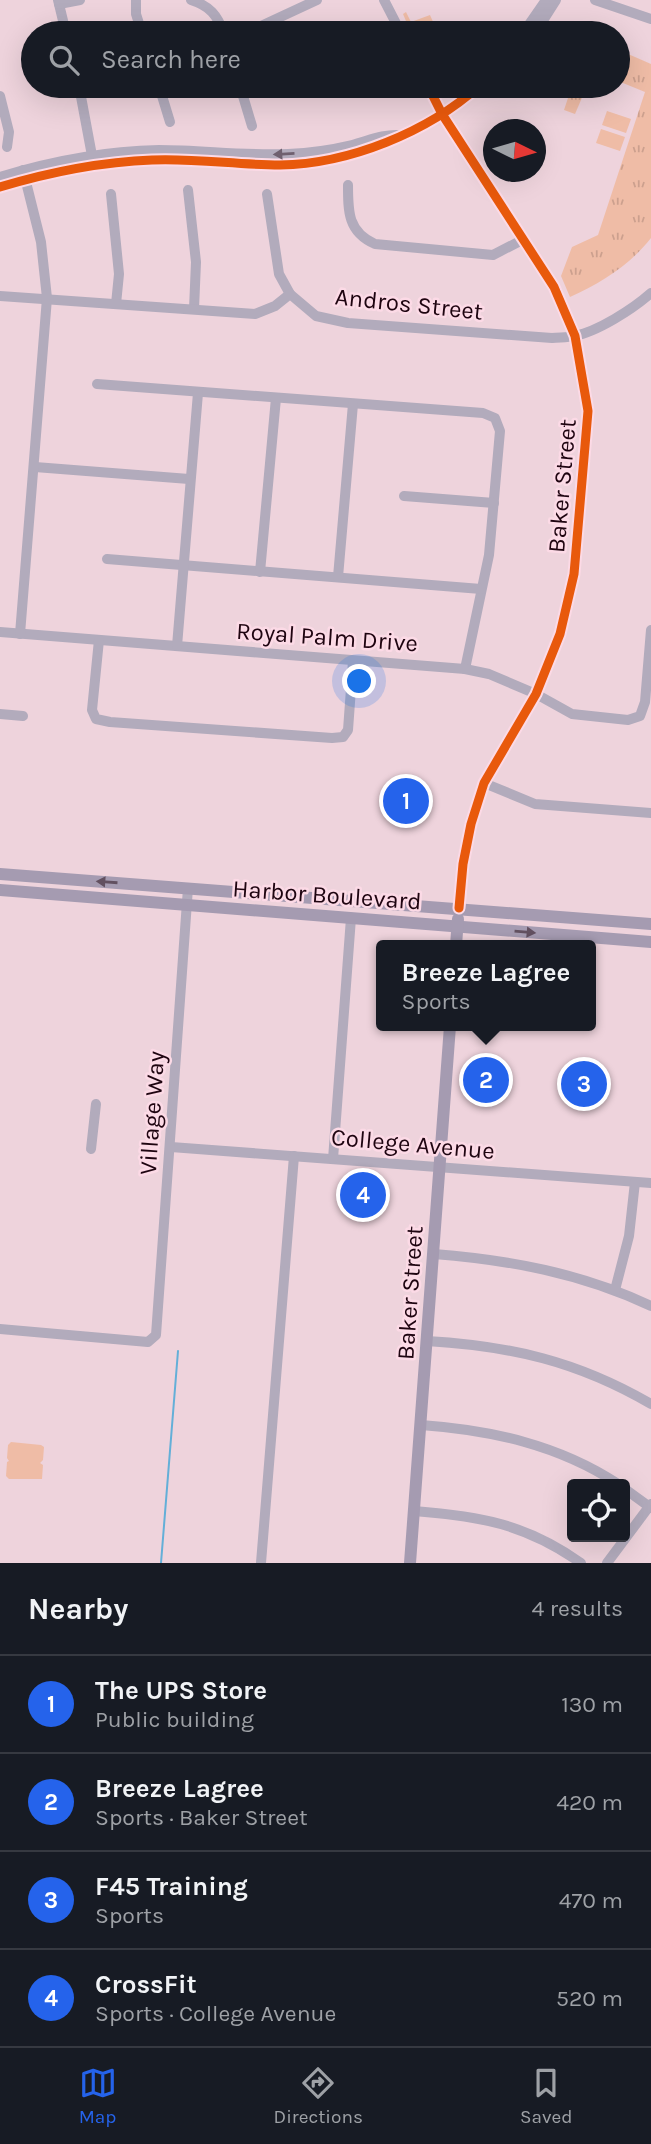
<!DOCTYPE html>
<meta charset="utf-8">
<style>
:root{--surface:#171b24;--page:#20242c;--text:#f1f3f6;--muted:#9ea1a6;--line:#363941;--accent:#2563eb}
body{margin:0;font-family:Karla,sans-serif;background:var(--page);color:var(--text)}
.controls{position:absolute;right:21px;bottom:21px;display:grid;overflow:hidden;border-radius:7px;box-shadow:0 7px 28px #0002}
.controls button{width:63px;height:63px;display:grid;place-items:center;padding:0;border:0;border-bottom:2px solid var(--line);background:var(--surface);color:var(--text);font:35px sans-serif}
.compass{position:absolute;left:483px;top:119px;width:63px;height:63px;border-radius:50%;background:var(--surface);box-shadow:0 7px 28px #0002;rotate:95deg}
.you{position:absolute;left:360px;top:682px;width:24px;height:24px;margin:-18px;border:5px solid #fff;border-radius:50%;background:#1a73e8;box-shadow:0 0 0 10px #1a73e833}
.badge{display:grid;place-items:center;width:46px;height:46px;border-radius:50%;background:var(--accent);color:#fff;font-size:23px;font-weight:700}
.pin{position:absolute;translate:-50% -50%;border:4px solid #fff;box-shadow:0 2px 7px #0006}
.popup{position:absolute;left:376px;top:940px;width:220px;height:91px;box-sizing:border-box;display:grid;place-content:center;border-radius:7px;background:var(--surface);filter:drop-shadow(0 2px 5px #0005);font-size:23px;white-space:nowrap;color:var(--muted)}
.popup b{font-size:26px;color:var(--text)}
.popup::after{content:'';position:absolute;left:50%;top:100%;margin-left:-14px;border:14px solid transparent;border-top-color:var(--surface)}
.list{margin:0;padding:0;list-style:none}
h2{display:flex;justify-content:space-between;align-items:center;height:91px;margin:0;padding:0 28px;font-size:30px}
h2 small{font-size:23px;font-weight:400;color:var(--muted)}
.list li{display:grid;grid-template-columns:46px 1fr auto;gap:21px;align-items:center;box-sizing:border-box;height:98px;padding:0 28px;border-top:2px solid var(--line)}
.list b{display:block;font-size:26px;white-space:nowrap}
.list p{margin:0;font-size:23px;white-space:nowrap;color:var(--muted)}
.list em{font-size:23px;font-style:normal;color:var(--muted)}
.icon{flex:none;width:38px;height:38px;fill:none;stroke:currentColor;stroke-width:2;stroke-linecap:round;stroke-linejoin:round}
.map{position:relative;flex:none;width:651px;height:1563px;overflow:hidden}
.search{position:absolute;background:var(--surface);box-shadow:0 7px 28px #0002;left:21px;right:21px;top:21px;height:77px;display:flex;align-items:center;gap:18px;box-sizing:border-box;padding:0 24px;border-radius:38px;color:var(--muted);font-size:26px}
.sheet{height:483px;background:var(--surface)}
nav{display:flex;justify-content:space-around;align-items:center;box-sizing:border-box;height:98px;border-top:2px solid var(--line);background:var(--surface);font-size:19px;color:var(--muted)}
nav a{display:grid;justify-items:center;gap:4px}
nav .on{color:var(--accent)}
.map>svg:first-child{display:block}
.grass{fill:url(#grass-tufts)}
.pitch{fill:#efbca6}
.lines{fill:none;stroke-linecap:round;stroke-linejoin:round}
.stream{stroke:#63afd8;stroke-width:2}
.minor{stroke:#b2abbc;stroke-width:10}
.major{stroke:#a59bb1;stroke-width:12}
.cycleway-casing{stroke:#fcdae6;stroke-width:13}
.cycleway{stroke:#e8590c;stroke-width:9}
.oneway{fill:#6f606f}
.oneway2{fill:#625060}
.labels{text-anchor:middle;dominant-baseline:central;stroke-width:5;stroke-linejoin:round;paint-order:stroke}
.street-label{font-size:24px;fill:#1e0410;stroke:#fcdae6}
</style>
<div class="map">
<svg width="651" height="1563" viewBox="0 0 651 1563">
<defs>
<pattern id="grass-tufts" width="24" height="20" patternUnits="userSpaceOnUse" patternTransform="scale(1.75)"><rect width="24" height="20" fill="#efbca6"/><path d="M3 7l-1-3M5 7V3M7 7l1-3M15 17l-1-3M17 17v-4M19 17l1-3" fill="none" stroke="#cca08e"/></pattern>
</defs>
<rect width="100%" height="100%" fill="#eed3dc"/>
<g class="grass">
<polygon points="406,12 411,22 430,15 434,24 417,33 411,33 403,14"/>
<path d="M619,50L651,64V238C630,265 601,283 570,297L561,276L572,247L598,235L645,92L618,81Z"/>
<polygon points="572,86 587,86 575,114 564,110"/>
</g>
<g class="pitch">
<polygon points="607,111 631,119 626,133 602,125"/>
<polygon points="601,129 625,137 620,151 596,143"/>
<polygon points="11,1442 41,1445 44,1447 43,1460 40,1463 43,1465 42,1479 9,1479 6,1476 7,1462 9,1461 7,1458 8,1445"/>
</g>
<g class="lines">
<polyline class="stream" points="161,1563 178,1351"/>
<g class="minor">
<polyline points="58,0 66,33"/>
<polyline points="136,0 136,14 142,33"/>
<path d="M191,0C210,6 217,15 224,33"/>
<polyline points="384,0 401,33"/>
<polyline points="595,0 651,19"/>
<polyline points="59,4 80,0"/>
<polyline points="246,33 317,0"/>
<polyline points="523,33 546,0"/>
<polyline points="535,33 556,0"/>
<polyline points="79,86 93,161"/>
<polyline points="159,86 170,122"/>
<polyline points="240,86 252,126"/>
<polyline points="428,86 442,114 554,287 575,336 588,411 574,574 560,634 536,694 484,783 471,824 463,864 459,908"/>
<polyline points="0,96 9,132 7,147"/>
<path d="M0,177C52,161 104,151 159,150C202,150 245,156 288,154C309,153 331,150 352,145C368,141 383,134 399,135"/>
<path d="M348,185C348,212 348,232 375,244L493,255L524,239"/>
<path d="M0,187C50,172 100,162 152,160C195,158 237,165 280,165C349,164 428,132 479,86"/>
<polyline points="188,190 196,262 194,309"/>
<polyline points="111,194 119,274 116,304"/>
<polyline points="267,194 279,274 290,294"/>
<path d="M0,296L255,314L275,306L290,294L316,316L348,323L552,338C559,337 567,338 574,336C597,332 633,309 651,293"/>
<polyline points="97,384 483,413 495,418 500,431 489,555 465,669"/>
<polyline points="35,467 189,479"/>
<polyline points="404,496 494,503"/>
<polyline points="107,559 481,589"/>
<polyline points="260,572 276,398"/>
<polyline points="338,577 353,404"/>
<polyline points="0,632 465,669 489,674 536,694 572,714 628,720 640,716 645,702 651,630"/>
<polyline points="20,634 47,298 41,242 23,170"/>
<polyline points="99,640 92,710 96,719 110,722 332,738 343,737 348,730 353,661"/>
<polyline points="177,646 198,393"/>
<polyline points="0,714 23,716"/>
<polyline points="484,783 535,804 651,813"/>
<polyline points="171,1147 651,1183"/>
<polyline points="91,1149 96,1104"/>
<polyline points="333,1159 351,918"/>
<path d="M434,1254C510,1260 581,1273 651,1306"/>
<polyline points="615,1290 629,1236 635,1182"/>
<polyline points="0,1329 148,1342 156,1335 188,888"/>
<path d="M427,1341C511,1346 577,1361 651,1404"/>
<path d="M421,1425C491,1430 559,1445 618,1484"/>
<polyline points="625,1489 651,1508"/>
<path d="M414,1511C480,1516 526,1524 581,1563"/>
<polyline points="261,1563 294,1156"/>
<polyline points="607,1563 651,1504"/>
</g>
<g class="major">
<polyline points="0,874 651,924"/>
<polyline points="0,890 651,942"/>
<polyline points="456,945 458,919"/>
<polyline points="410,1563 450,1026"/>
</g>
<defs>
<g id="cycleway">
<polyline points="428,86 442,114 554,287 575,336 588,411 574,574 560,634 536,694 484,783 471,824 463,864 459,908"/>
<path d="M0,187C50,172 100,162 152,160C195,158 237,165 280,165C349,164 428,132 479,86"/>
</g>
</defs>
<use href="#cycleway" class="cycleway-casing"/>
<use href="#cycleway" class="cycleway"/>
</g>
<defs><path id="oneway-solid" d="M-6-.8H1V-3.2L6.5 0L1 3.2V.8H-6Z" transform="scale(1.75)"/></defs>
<use class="oneway" href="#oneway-solid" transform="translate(284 154) rotate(177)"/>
<g class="oneway2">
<use href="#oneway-solid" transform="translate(107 882) rotate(-176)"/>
<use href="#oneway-solid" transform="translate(525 932) rotate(5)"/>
</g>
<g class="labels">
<g class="street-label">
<text transform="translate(409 304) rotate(6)">Andros Street</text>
<text transform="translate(562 486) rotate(-85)">Baker Street</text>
<text transform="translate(327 637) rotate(4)">Royal Palm Drive</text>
<text transform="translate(327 895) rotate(4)">Harbor Boulevard</text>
<text transform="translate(152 1113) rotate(-86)">Village Way</text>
<text transform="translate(413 1144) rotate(5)">College Avenue</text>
<text transform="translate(410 1293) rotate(-86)">Baker Street</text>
</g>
</g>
</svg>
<div class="controls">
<button><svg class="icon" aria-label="locate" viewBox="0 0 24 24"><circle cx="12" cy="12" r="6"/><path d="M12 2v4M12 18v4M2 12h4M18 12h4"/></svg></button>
</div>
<svg class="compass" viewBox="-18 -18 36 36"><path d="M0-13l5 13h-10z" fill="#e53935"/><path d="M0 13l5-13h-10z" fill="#9ea1a6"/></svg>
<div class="you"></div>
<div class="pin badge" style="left:406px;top:801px">1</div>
<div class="pin badge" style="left:486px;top:1080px">2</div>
<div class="popup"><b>Breeze Lagree</b>Sports</div>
<div class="pin badge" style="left:584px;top:1084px">3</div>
<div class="pin badge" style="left:363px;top:1195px">4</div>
<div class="search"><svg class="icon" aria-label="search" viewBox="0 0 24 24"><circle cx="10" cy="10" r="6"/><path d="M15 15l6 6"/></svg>Search here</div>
</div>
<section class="sheet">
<h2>Nearby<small>4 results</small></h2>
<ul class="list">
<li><span class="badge">1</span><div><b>The UPS Store</b><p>Public building</p></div><em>130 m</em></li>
<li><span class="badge">2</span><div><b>Breeze Lagree</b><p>Sports · Baker Street</p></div><em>420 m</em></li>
<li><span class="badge">3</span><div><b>F45 Training</b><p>Sports</p></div><em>470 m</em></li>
<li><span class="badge">4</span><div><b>CrossFit</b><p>Sports · College Avenue</p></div><em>520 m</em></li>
</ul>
</section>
<nav>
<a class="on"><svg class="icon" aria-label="map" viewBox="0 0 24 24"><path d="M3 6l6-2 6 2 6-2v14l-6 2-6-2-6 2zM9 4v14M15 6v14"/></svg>Map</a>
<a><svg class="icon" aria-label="directions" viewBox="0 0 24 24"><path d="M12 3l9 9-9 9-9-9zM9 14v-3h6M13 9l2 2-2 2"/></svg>Directions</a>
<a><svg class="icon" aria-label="saved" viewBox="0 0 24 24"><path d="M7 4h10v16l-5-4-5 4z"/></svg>Saved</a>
</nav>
